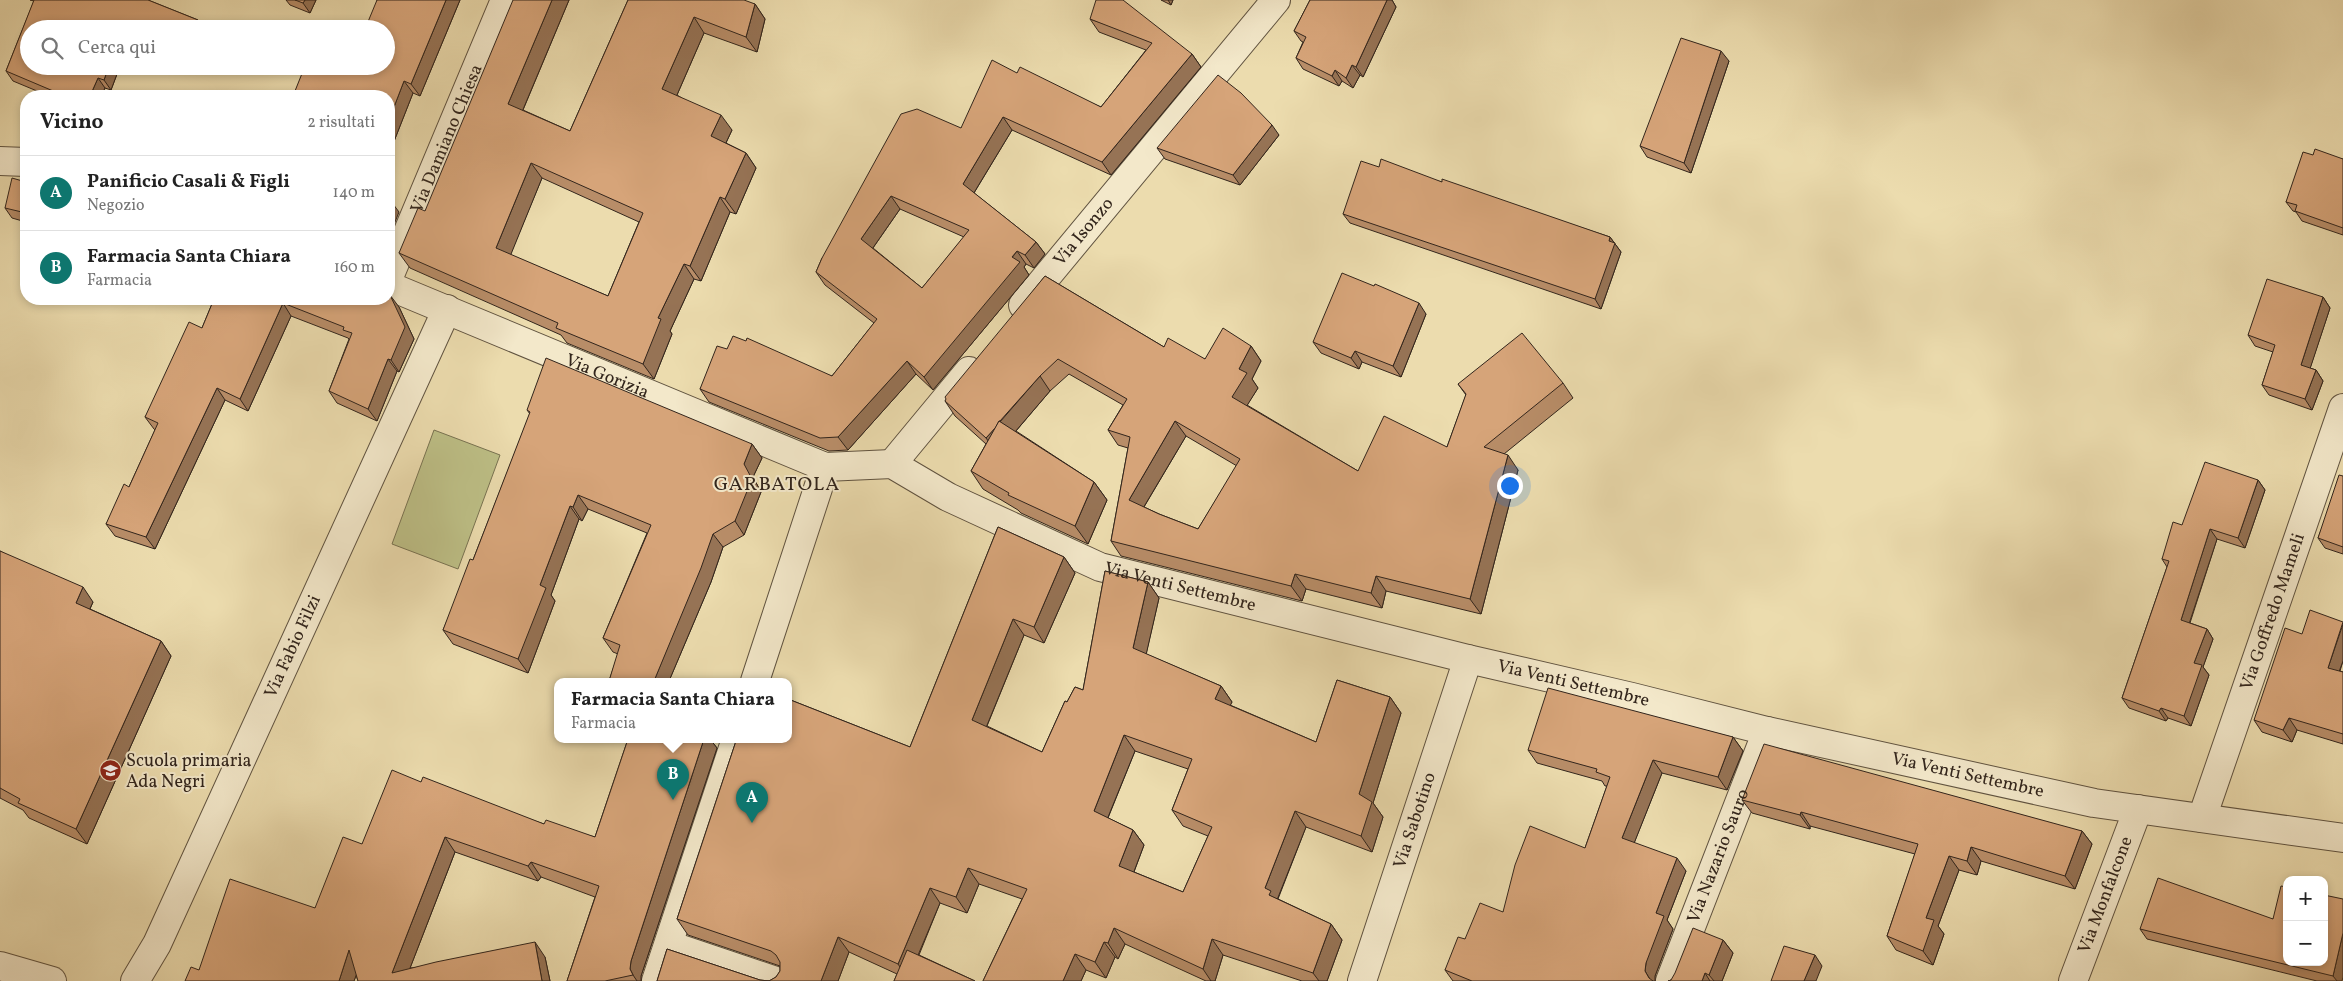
<!DOCTYPE html>
<html lang="it">
<meta charset="utf-8">
<style>
:root{--surface:#fff;--page:#f6f6f6;--text:#222;--muted:#767676;--line:#e0e0e0;--accent:#0f766e}
body{margin:0;font-family:Vollkorn,serif;background:var(--page);color:var(--text)}
.controls{position:absolute;right:15px;bottom:15px;display:grid;overflow:hidden;border-radius:10px;box-shadow:0 2px 8px #0003}
.controls button{width:45px;height:45px;display:grid;place-items:center;padding:0;border:0;border-bottom:1px solid var(--line);background:var(--surface);color:var(--text);font:25px sans-serif}
.you{position:absolute;left:1509px;top:485px;width:18px;height:18px;margin:-12px;border:4px solid #fff;border-radius:50%;background:#1a73e8;box-shadow:0 0 0 8px #1a73e833}
.badge{display:grid;place-items:center;width:32px;height:32px;border-radius:50%;background:var(--accent);color:#fff;font-size:16px;font-weight:700}
.pin{position:absolute;translate:-50% -41px;filter:drop-shadow(0 1px 2px #0008)}
.pin::after{content:'';position:absolute;top:26px;width:18px;height:15px;background:inherit;clip-path:polygon(0 0,100% 0,50% 100%)}
.popup{position:absolute;left:554px;top:678px;width:238px;height:65px;box-sizing:border-box;display:grid;place-content:center;border-radius:10px;background:var(--surface);filter:drop-shadow(0 1px 4px #0005);font-size:16px;white-space:nowrap;color:var(--muted)}
.popup b{font-size:19px;color:var(--text)}
.popup::after{content:'';position:absolute;left:50%;top:100%;margin-left:-10px;border:10px solid transparent;border-top-color:var(--surface)}
.list{margin:0;padding:0;list-style:none}
h2{display:flex;justify-content:space-between;align-items:center;height:65px;margin:0;padding:0 20px;font-size:21px}
h2 small{font-size:16px;font-weight:400;color:var(--muted)}
.list li{display:grid;grid-template-columns:32px 1fr auto;gap:15px;align-items:center;box-sizing:border-box;height:75px;padding:0 20px;border-top:1px solid var(--line)}
.list b{display:block;font-size:19px;white-space:nowrap}
.list p{margin:0;font-size:16px;white-space:nowrap;color:var(--muted)}
.list em{font-size:16px;font-style:normal;color:var(--muted)}
.icon{flex:none;width:28px;height:28px;fill:none;stroke:currentColor;stroke-width:2;stroke-linecap:round;stroke-linejoin:round}
.map{position:relative;flex:none;width:2343px;height:981px;overflow:hidden}
.search{position:absolute;background:var(--surface);box-shadow:0 2px 8px #0003;left:20px;top:20px;width:375px;height:55px;display:flex;align-items:center;gap:12px;box-sizing:border-box;padding:0 18px;border-radius:28px;color:var(--muted);font-size:19px}
.panel{position:absolute;background:var(--surface);box-shadow:0 2px 8px #0003;left:20px;top:90px;width:375px;height:215px;border-radius:20px}
.map>svg:first-child{display:block}
.pitch{fill:#bdbf86;stroke:#787251}
.lines{fill:none;stroke-linecap:round;stroke-linejoin:round}
.minor-casing{stroke:#605340;stroke-width:30}
.minor{stroke:#f3e8ca;stroke-width:28}
.wall{fill:#b88d68;stroke:#32251c;fill-rule:evenodd}
.shaded-wall{fill:#967355;stroke:#32251c}
.building{fill:#d6a479;stroke:#32251c;fill-rule:evenodd}
.labels{text-anchor:middle;dominant-baseline:central;stroke-width:4;stroke-linejoin:round;paint-order:stroke}
.street-label{font-size:18px;fill:#32251c;stroke:#f3e8ca}
.poi-label{font-size:18px;fill:#32251c;stroke:#f3e8ca;text-anchor:start}
.quarter-label{font-size:20px;letter-spacing:1px;fill:#32251c;stroke:#f3e8ca}
</style>
<div class="map">
<svg width="2343" height="981" viewBox="0 0 2343 981">
<rect width="100%" height="100%" fill="#ecdcae"/>
<filter id="stains"><feTurbulence type="fractalNoise" baseFrequency=".004" numOctaves="4"/><feColorMatrix values="0 0 0 0 .2 0 0 0 0 .09 0 0 0 0 .02 0 0 0 .5 -.17"/></filter>
<radialGradient id="worn" r=".72"><stop offset=".6" stop-color="#630" stop-opacity="0"/><stop offset="1" stop-color="#630" stop-opacity=".3"/></radialGradient>
<polygon class="pitch" points="434,430 500,455 458,569 392,544"/>
<g class="lines">
<defs>
<g id="minor">
<polyline points="0,161 26,162"/>
<path id="s1" d="M389,277L505,0"/>
<path id="s2" d="M389,286L825,467L892,464L948,497L1100,567L1468,659L1632,697L1767,731L2094,803L2343,838"/>
<path id="s3" d="M1023,305L1276,0"/>
<polyline points="892,464 969,371"/>
<polyline points="755,681 825,467"/>
<path id="s4" d="M2202,818L2343,408"/>
<polyline points="669,945 776,981"/>
<polyline points="0,966 52,981"/>
<path id="s5" d="M135,981L157,944L447,309"/>
<polyline points="656,981 736,739"/>
<path id="s6" d="M1362,981L1468,659"/>
<path id="s7" d="M1670,981L1767,731"/>
<path id="s8" d="M2073,981L2138,809"/>
</g>
</defs>
<use href="#minor" class="minor-casing"/>
<use href="#minor" class="minor"/>
</g>
<g class="wall">
<polygon points="30,0 148,0 198,20 205,29 29,29 120,66 111,90 105,88 101,96 49,96 13,81 6,71 34,1"/>
<polygon points="286,0 316,0 310,13 290,5"/>
<polygon points="377,0 460,0 420,96 413,93 389,154 389,96 386,66"/>
<path d="M569,0L523,110L570,131L628,0L755,4L765,19L757,52L704,33L677,95L732,130L726,143L746,153L756,168L736,214L730,212L701,281L694,279L670,331L672,334L654,379L567,343L561,335L410,268L399,253L425,211ZM542,178L639,222L608,296L510,255Z"/>
<polygon points="1161,0 1173,0 1171,5"/>
<polygon points="1310,0 1392,0 1396,7 1363,77 1360,75 1353,88 1342,81 1339,86 1303,69 1296,58 1303,42 1301,41 1294,31"/>
<path d="M1090,19L1192,54L1201,67L1111,175L1012,130L974,193L1036,242L1045,254L1034,268L1026,264L1024,267L1029,275L933,390L916,374L848,450L829,451L709,402L700,389L727,349L832,376L874,323L825,285L816,272L822,258L961,128L1017,73L1101,107L1146,50L1099,32ZM900,209L964,237L922,288L873,248Z"/>
<polygon points="1729,61 1691,173 1647,157 1640,146"/>
<polygon points="1279,135 1240,185 1165,159 1157,148"/>
<polygon points="2313,155 2343,159 2343,235 2302,221 2296,212 2293,211 2286,202"/>
<polygon points="1379,167 1442,182 1610,237 1621,252 1601,309 1350,223 1343,214"/>
<polygon points="26,182 26,222 12,218 5,208"/>
<path d="M1045,276L1164,347L1205,359L1251,346L1261,361L1252,379L1258,388L1247,405L1358,471L1447,447L1466,395L1458,384L1563,383L1573,398L1504,454L1518,470L1481,614L1386,591L1382,608L1306,589L1302,601L1121,556L1111,541L1128,448L1118,445L1108,430L1123,405L1069,374L1050,391L1016,431L1094,482L1107,500L1088,544L1021,513L1018,510L983,489L971,471L986,444L955,416L945,401ZM1186,436L1237,466L1198,529L1159,514L1144,507Z"/>
<polygon points="1374,286 1426,314 1401,377 1362,362 1359,369 1321,353 1313,342"/>
<polygon points="2323,297 2330,308 2310,368 2316,370 2323,381 2312,410 2269,395 2262,385 2273,352 2255,346 2248,335"/>
<polygon points="214,299 399,307 414,339 399,372 397,371 377,421 337,403 329,391 349,339 348,338 291,316 248,411 225,400 155,549 115,536 106,524 129,487 155,430 154,429 145,417 202,328"/>
<polygon points="527,410 752,444 762,458 753,477 761,492 744,535 723,547 711,582 669,681 609,681 618,654 613,652 603,638 647,533 588,509 582,521 579,519 551,595 555,601 528,673 453,644 443,630 473,560 530,414"/>
<polygon points="2343,476 2343,554 2325,548 2318,538"/>
<polygon points="2258,480 2265,490 2245,548 2217,539 2190,623 2207,629 2213,639 2203,667 2209,675 2191,726 2168,718 2166,721 2129,708 2122,698 2167,567 2162,559 2182,525"/>
<path d="M998,527L1064,557L1075,573L1044,643L1024,635L987,726L1042,752L1065,701L1067,702L1075,687L1083,690L1105,571L1148,582L1159,598L1146,654L1221,686L1232,702L1230,705L1316,742L1337,680L1390,697L1401,713L1373,803L1383,817L1372,852L1306,827L1278,899L1331,924L1342,940L1327,981H1302L1223,955L1215,981H1206L1125,944L1118,959L1115,957L1106,978L1086,970L1081,981H983L1022,899L979,884L967,913L940,903L919,955L975,981H894L897,974L849,952L838,981H657L667,949L760,980L769,981L776,977L780,971V966L688,935L677,919L736,741L740,742L741,739H788V699L910,747ZM1135,751L1188,769L1172,810L1183,826L1208,836L1183,892L1134,872L1144,845L1133,830L1108,818Z"/>
<polygon points="0,551 93,602 90,609 161,641 171,656 87,844 29,818 23,810 0,798"/>
<polygon points="2343,661 2340,671 2343,672 2343,744 2297,730 2292,742 2262,732 2254,720"/>
<polygon points="1733,737 1743,751 1727,790 1662,773 1634,843 1686,871 1667,920 1673,929 1655,976 1655,981 1453,981 1445,970 1465,939 1503,912 1585,848 1607,786 1605,786 1602,781 1537,763 1528,750"/>
<polygon points="628,739 710,739 717,748 641,976 641,981 567,981 595,897 541,877 538,881 455,852 410,968 545,957 550,981 358,981 356,975 354,981 185,981 199,970 315,908 362,844 421,782 544,824 595,837"/>
<polygon points="1742,800 2082,831 2092,844 2075,889 1981,861 1977,875 1959,870 1938,926 1944,934 1933,965 1896,950 1887,936 1915,854 1810,826 1810,829 1752,813"/>
<polygon points="2273,919 2324,962 2342,981 2317,981 2147,939 2140,929"/>
<polygon points="1723,940 1733,953 1722,981 1668,981 1671,980"/>
</g>
<g class="shaded-wall">
<polygon points="305,0 316,0 310,13 303,3"/>
<polygon points="446,0 460,0 420,96 411,84"/>
<polygon points="552,0 569,0 519,119 508,104"/>
<polygon points="1168,0 1173,0 1171,5"/>
<polygon points="1387,0 1392,0 1396,7 1363,77 1356,67"/>
<polygon points="755,4 765,19 757,52 746,37"/>
<polygon points="694,17 704,33 673,104 662,89"/>
<polygon points="198,20 205,29 195,29"/>
<polygon points="1721,51 1729,61 1691,173 1684,163"/>
<polygon points="1192,54 1201,67 1111,175 1102,162"/>
<polygon points="1352,65 1360,75 1353,88 1346,78"/>
<polygon points="109,66 120,66 111,90 104,80"/>
<polygon points="1335,70 1342,81 1339,86 1332,76"/>
<polygon points="98,78 105,88 101,96 90,96"/>
<polygon points="404,81 413,93 389,154 389,120"/>
<polygon points="721,115 732,130 722,151 711,136"/>
<polygon points="1003,117 1012,130 972,196 963,184"/>
<polygon points="1272,125 1279,135 1240,185 1233,175"/>
<polygon points="746,153 756,168 736,214 725,199"/>
<polygon points="531,163 542,178 507,264 496,248"/>
<polygon points="891,196 900,209 870,252 861,239"/>
<polygon points="720,197 730,212 701,281 690,266"/>
<polygon points="390,200 399,212 389,237 389,204"/>
<polygon points="1610,237 1621,252 1601,309 1595,299"/>
<polygon points="1036,242 1045,254 1034,268 1025,255"/>
<polygon points="1017,251 1026,264 1024,267 1029,275 933,390 924,377"/>
<polygon points="684,264 694,279 670,331 672,334 654,379 643,364 658,318"/>
<polygon points="390,295 399,307 414,339 399,372 391,360"/>
<polygon points="2323,297 2330,308 2308,375 2301,365"/>
<polygon points="283,303 291,316 248,411 240,399"/>
<polygon points="1419,303 1426,314 1401,377 1393,366"/>
<polygon points="1251,346 1261,361 1252,379 1258,388 1243,412 1232,397 1239,369"/>
<polygon points="1355,351 1362,362 1359,369 1351,358"/>
<polygon points="388,359 397,371 377,421 368,409"/>
<polygon points="907,361 916,374 848,450 838,437"/>
<polygon points="2316,370 2323,381 2312,410 2305,399"/>
<polygon points="1040,376 1050,391 997,453 986,438"/>
<polygon points="217,388 225,400 155,549 146,537"/>
<polygon points="1175,421 1186,436 1139,515 1129,500"/>
<polygon points="752,444 762,458 753,477 761,492 744,535 735,521 744,464"/>
<polygon points="1508,455 1518,470 1481,614 1470,599"/>
<polygon points="2258,480 2265,490 2245,548 2238,538"/>
<polygon points="1094,482 1107,500 1088,544 1075,526"/>
<polygon points="578,495 588,509 582,521 573,507"/>
<polygon points="570,506 579,519 551,595 555,601 528,673 518,659 540,585"/>
<polygon points="2210,529 2217,539 2187,630 2181,620"/>
<polygon points="713,534 723,547 711,582 669,681 654,681"/>
<polygon points="1064,557 1075,573 1044,643 1034,627"/>
<polygon points="1295,574 1306,589 1302,601 1291,586"/>
<polygon points="1376,576 1386,591 1382,608 1371,593"/>
<polygon points="1148,582 1159,598 1144,664 1133,648"/>
<polygon points="83,587 93,602 86,617 76,603"/>
<polygon points="1013,619 1024,635 983,735 972,720"/>
<polygon points="2343,624 2343,661 2336,680 2328,668"/>
<polygon points="2207,629 2213,639 2203,667 2209,675 2191,726 2184,716 2194,663"/>
<polygon points="161,641 171,656 87,844 76,829"/>
<polygon points="1221,686 1232,702 1226,714 1215,699"/>
<polygon points="1390,697 1401,713 1373,803 1383,817 1372,852 1361,836 1359,794"/>
<polygon points="2161,708 2168,718 2166,721 2159,711"/>
<polygon points="2289,718 2297,730 2292,742 2283,730"/>
<polygon points="1124,735 1135,751 1104,827 1094,811"/>
<polygon points="1733,737 1743,751 1727,790 1718,777"/>
<polygon points="704,739 710,739 717,748 641,976 641,981 637,981 633,975 630,969 631,961"/>
<polygon points="1653,760 1662,773 1631,851 1622,838"/>
<polygon points="1295,811 1306,827 1277,900 1269,895 1265,888"/>
<polygon points="1801,812 1810,826 1810,829 1800,815"/>
<polygon points="1133,830 1144,845 1130,882 1119,866"/>
<polygon points="2082,831 2092,844 2075,889 2065,876"/>
<polygon points="445,837 455,852 405,981 392,973"/>
<polygon points="1971,847 1981,861 1977,875 1967,861"/>
<polygon points="1949,856 1959,870 1938,926 1944,934 1933,965 1923,951 1926,918"/>
<polygon points="1677,858 1686,871 1667,920 1673,929 1655,976 1655,981 1651,981 1645,971 1646,963 1656,913"/>
<polygon points="531,862 541,877 538,881 528,866"/>
<polygon points="968,868 979,884 967,913 956,897"/>
<polygon points="930,888 940,903 908,979 898,964"/>
<polygon points="1331,924 1342,940 1327,981 1319,981 1313,973"/>
<polygon points="1114,928 1125,944 1118,959 1108,943"/>
<polygon points="2343,933 2343,977 2342,981 2337,981 2333,976"/>
<polygon points="838,937 849,952 838,981 821,981"/>
<polygon points="1212,939 1223,955 1215,981 1211,981 1203,969"/>
<polygon points="1723,940 1733,953 1722,981 1714,981 1709,975"/>
<polygon points="535,942 545,957 550,981 542,981"/>
<polygon points="1104,942 1115,957 1106,978 1095,962"/>
<polygon points="349,950 360,965 354,981 339,981"/>
<polygon points="1075,954 1086,970 1081,981 1063,981"/>
<polygon points="1815,955 1822,966 1816,981 1804,981"/>
<polygon points="1705,973 1710,981 1702,981"/>
</g>
<g class="building">
<polygon points="34,0 148,0 198,20 195,29 29,29 29,66 109,66 104,80 98,78 90,96 65,96 6,71"/>
<polygon points="295,0 305,0 303,3"/>
<polygon points="377,0 446,0 411,84 404,81 389,120 389,96 293,96 305,66 386,66 386,29 365,29"/>
<path d="M513,0H552L508,104L570,131L628,0H744L755,4L746,37L694,17L662,89L721,115L711,136L746,153L725,199L720,197L690,266L684,264L658,318L661,319L643,364L556,328L558,323L399,253L418,208L425,211ZM531,163L643,213L608,296L496,248Z"/>
<path d="M1096,0H1123L1192,54L1102,162L1003,117L963,184L1036,242L1025,255L1017,251L1012,257L1020,262L924,377L907,361L838,437L820,438L700,389L717,346L727,349L733,336L746,341L747,338L832,376L877,319L816,272L822,258L901,114L917,109L961,128L992,60L1017,73L1020,67L1101,107L1152,43L1090,19ZM891,196L969,230L922,288L861,239Z"/>
<polygon points="1310,0 1387,0 1356,67 1352,65 1346,78 1335,70 1332,76 1296,58 1306,37 1294,31"/>
<polygon points="1681,38 1721,51 1684,163 1640,146"/>
<polygon points="1218,75 1241,93 1272,125 1233,175 1157,148"/>
<polygon points="2315,149 2343,159 2343,228 2295,211 2297,205 2286,202 2303,152 2313,155"/>
<polygon points="1381,159 1442,182 1442,179 1610,237 1609,241 1615,243 1595,299 1343,214 1361,161 1379,167"/>
<polygon points="12,178 26,182 26,213 5,208"/>
<polygon points="1342,273 1374,286 1375,284 1419,303 1393,366 1355,351 1351,358 1313,342"/>
<path d="M1045,276L1164,347L1168,338L1205,359L1223,328L1251,346L1239,369L1247,373L1232,397L1358,471L1384,416L1447,447L1466,394L1458,384L1522,333L1563,383L1484,447L1508,455L1470,599L1376,576L1371,593L1295,574L1291,586L1111,541L1130,437L1108,430L1127,399L1058,359L1040,376L1000,421H999L996,427L986,438L945,401L946,399L945,397ZM1175,421L1240,459L1198,529L1159,514L1129,500Z"/>
<polygon points="2267,279 2323,297 2301,365 2316,370 2305,399 2262,385 2275,345 2248,335"/>
<polygon points="389,294 390,295 405,327 391,360 388,359 368,409 329,391 352,333 343,330 344,327 283,303 240,399 217,388 146,537 106,524 124,484 129,487 158,423 145,417 189,322 202,328 214,299 389,299"/>
<polygon points="546,358 752,444 744,464 752,479 735,521 713,534 701,568 654,681 609,681 620,645 603,638 651,525 578,495 573,507 570,506 540,585 546,588 518,659 443,630 470,559 473,560 530,412 527,410"/>
<polygon points="999,421 1094,482 1075,526 1008,495 1009,493 971,471"/>
<polygon points="2205,462 2258,480 2238,538 2210,529 2181,620 2207,629 2194,663 2202,665 2184,716 2161,708 2159,711 2122,698 2169,561 2162,559 2173,522 2182,525"/>
<polygon points="2339,475 2343,476 2343,547 2318,538"/>
<path d="M998,527L1064,557L1034,627L1013,619L972,720L1042,752L1065,701L1067,702L1075,687L1083,690L1105,571L1148,582L1133,648L1221,686L1215,699L1316,742L1337,680L1390,697L1359,794L1372,802L1361,836L1295,811L1265,888L1271,891L1269,895L1331,924L1313,973L1212,939L1203,969L1114,928L1108,943L1104,942L1095,962L1075,954L1063,981H983L1027,889L968,868L956,897L930,888L898,964L838,937L821,981H657L667,949L760,980L769,981L776,977L780,971V962L776,955L771,951L677,919L736,741L740,742L741,739H788V699L910,747ZM1124,735L1192,759L1172,810L1212,827L1183,892L1119,866L1133,830L1094,811Z"/>
<polygon points="0,551 83,587 76,603 161,641 76,829 18,803 20,799 0,788"/>
<polygon points="2310,610 2343,622 2328,668 2343,672 2343,734 2289,718 2283,730 2254,720 2285,628 2302,634"/>
<polygon points="1548,688 1733,737 1718,777 1653,760 1622,838 1677,858 1656,913 1664,916 1646,963 1645,971 1649,978 1653,981 1472,981 1445,970 1458,937 1465,939 1480,903 1503,912 1515,865 1530,826 1585,848 1610,777 1596,772 1597,769 1528,750"/>
<polygon points="628,739 704,739 631,961 630,969 633,975 605,981 567,981 599,886 531,862 528,866 445,837 392,973 436,962 535,942 542,981 358,981 349,950 339,981 185,981 191,967 199,970 230,879 315,908 343,837 362,844 392,770 421,782 423,777 544,824 546,820 595,837"/>
<polygon points="1764,744 2082,831 2065,876 1971,847 1967,861 1949,856 1926,918 1934,920 1923,951 1887,936 1918,844 1801,812 1800,815 1742,800"/>
<polygon points="2158,878 2273,919 2281,886 2287,887 2287,962 2324,962 2324,895 2343,899 2343,933 2333,976 2140,929"/>
<polygon points="1693,928 1723,940 1709,975 1705,973 1702,981 1668,981 1671,980 1675,973"/>
<polygon points="1784,946 1815,955 1804,981 1771,981"/>
<polygon points="907,950 975,981 894,981"/>
</g>
<defs>
<symbol id="school-disc" viewBox="-11 -11 22 22"><circle r="9.5" fill="#8f2418" stroke="#f3e8ca"/><path d="M0-5L7-2L0 1L-7-2ZM-4 1L0 2.5L4 1V4Q0 6-4 4Z" fill="#fff"/></symbol>
</defs>
<g fill-rule="evenodd">
<use href="#school-disc" x="98" y="758" width="25" height="25"/>
</g>
<g class="labels">
<g class="street-label">
<text stroke="none"><textPath href="#s1" startOffset="150">Via Damiano Chiesa</textPath></text>
<text stroke="none"><textPath href="#s3" startOffset="95">Via Isonzo</textPath></text>
<text stroke="none"><textPath href="#s2" startOffset="236">Via Gorizia</textPath></text>
<text stroke="none"><textPath href="#s2" startOffset="854">Via Venti Settembre</textPath></text>
<text stroke="none"><textPath href="#s4" startOffset="218">Via Goffredo Mameli</textPath></text>
<text stroke="none"><textPath href="#s5" startOffset="370">Via Fabio Filzi</textPath></text>
<text stroke="none"><textPath href="#s2" startOffset="1259">Via Venti Settembre</textPath></text>
<text stroke="none"><textPath href="#s2" startOffset="1664">Via Venti Settembre</textPath></text>
<text stroke="none"><textPath href="#s6" startOffset="169">Via Sabotino</textPath></text>
<text stroke="none"><textPath href="#s7" startOffset="134">Via Nazario Sauro</textPath></text>
<text stroke="none"><textPath href="#s8" startOffset="92">Via Monfalcone</textPath></text>
</g>
<g class="poi-label">
<text x="126" y="761">Scuola primaria<tspan x="126" dy="21">Ada Negri</tspan></text>
</g>
<g class="quarter-label">
<text x="777" y="485">GARBATOLA</text>
</g>
</g>
<rect width="100%" height="100%" filter="url(#stains)"/>
<rect width="100%" height="100%" fill="url(#worn)"/>
</svg>
<div class="controls">
<button>+</button>
<button>−</button>
</div>
<div class="you"></div>
<div class="pin badge" style="left:752px;top:823px">A</div>
<div class="pin badge" style="left:673px;top:800px">B</div>
<div class="popup"><b>Farmacia Santa Chiara</b>Farmacia</div>
<div class="search"><svg class="icon" aria-label="search" viewBox="0 0 24 24"><circle cx="10" cy="10" r="6"/><path d="M15 15l6 6"/></svg>Cerca qui</div>
<section class="panel">
<h2>Vicino<small>2 risultati</small></h2>
<ul class="list">
<li><span class="badge">A</span><div><b>Panificio Casali &amp; Figli</b><p>Negozio</p></div><em>140 m</em></li>
<li><span class="badge">B</span><div><b>Farmacia Santa Chiara</b><p>Farmacia</p></div><em>160 m</em></li>
</ul>
</section>
</div>
